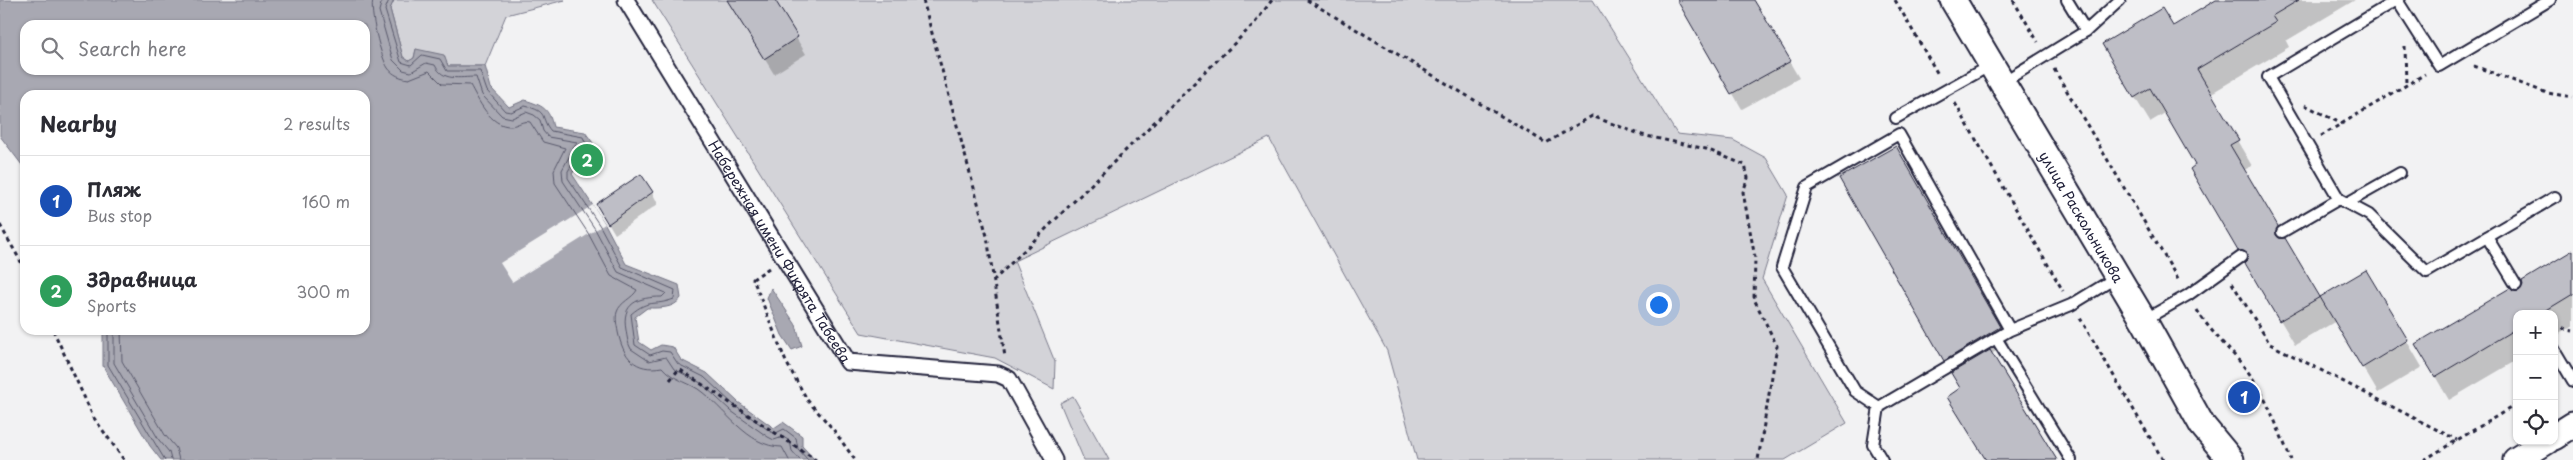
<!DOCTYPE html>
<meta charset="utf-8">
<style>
:root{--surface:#fff;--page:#f2f2f3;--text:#2b2b33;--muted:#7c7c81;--line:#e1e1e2;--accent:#7c3aed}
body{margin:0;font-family:"Playpen Sans",sans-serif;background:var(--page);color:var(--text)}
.controls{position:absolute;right:15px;bottom:15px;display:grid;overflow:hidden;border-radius:10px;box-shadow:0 1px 4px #0004}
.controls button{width:45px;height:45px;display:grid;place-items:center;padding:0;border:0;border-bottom:1px solid var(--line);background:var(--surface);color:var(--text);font:25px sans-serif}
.you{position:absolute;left:1658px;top:304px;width:18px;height:18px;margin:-12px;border:4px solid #fff;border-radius:50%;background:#1a73e8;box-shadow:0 0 0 8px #1a73e833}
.badge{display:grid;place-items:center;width:32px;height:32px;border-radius:50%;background:var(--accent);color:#fff;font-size:16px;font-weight:700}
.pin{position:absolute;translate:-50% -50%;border:2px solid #fff;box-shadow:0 1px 5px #0006}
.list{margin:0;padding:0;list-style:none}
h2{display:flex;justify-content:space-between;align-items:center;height:65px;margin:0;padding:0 20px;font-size:21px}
h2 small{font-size:16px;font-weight:400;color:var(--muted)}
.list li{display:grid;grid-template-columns:32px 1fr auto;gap:15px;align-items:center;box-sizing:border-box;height:90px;padding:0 20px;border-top:1px solid var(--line)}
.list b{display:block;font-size:19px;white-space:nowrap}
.list p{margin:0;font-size:16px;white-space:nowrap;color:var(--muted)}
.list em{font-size:16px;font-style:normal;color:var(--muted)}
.icon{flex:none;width:28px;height:28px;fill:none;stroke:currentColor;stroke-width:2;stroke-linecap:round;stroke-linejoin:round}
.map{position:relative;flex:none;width:2573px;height:460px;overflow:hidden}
.search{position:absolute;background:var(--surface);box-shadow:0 1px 4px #0004;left:20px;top:20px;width:350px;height:55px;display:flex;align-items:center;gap:12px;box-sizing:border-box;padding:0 18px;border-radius:15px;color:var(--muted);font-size:19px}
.panel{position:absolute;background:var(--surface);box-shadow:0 1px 4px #0004;left:20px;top:90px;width:350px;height:245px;border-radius:15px}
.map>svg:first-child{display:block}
.green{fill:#d3d3d8;stroke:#7a7a8a}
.water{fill:#a8a8b2;stroke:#727282;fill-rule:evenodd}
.pier{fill:#f2f2f3}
.shadow{fill:#0003}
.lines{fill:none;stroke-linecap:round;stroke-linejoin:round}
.shore{stroke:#58586b;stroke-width:1}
.building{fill:#bebec6;stroke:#22223b}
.service-casing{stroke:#22223b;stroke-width:14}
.pedestrian-casing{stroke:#22223b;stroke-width:19}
.tertiary-casing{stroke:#22223b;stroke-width:29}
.path{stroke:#22223b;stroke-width:3;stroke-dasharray:4 4;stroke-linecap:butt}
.service{stroke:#fff;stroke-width:10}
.pedestrian{stroke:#fff;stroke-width:15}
.tertiary{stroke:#fff;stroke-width:25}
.labels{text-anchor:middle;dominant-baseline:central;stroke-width:4;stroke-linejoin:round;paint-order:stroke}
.street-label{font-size:14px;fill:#22223b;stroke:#fff}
</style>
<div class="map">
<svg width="2573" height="460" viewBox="0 0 2573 460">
<rect width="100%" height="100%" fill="#f2f2f3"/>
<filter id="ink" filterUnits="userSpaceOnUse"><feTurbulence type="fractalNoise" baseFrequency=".02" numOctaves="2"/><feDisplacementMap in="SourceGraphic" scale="10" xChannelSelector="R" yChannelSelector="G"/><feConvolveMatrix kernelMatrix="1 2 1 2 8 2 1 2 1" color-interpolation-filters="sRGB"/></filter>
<g filter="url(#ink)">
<g class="green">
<polygon points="394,0 565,0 506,15 485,66 448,66 416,49 414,58 409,61 403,57 390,9"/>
<polygon points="652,0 1593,0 1677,134 1733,140 1766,158 1788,195 1762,279 1847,423 1785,460 1417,460 1387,351 1269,138 1014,261 1055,362 1054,389 995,358 861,333"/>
<polygon points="1073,396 1109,460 1084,460 1060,403"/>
</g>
<g class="water">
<path d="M0,0H394L390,9L403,57L409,61L414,58L416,49L444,55L448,66H485L491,88L509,107L525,100C543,106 549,108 553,127L585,132L593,143L572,174L605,224L626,264L679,285L681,298C674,309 659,308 647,308L635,317L639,342L651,350L661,345L673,347L681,360L707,373L738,402L774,428L783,422L802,436V446L815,460H161L150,446L103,366V330H365V95H25V169L0,136ZM25,25H365V70H25Z"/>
<polygon points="771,288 796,325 802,346 792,350 782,335 767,298"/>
</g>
<polygon class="pier" points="593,205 605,224 512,282 500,263"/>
<g class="shadow">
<polygon points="728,0 773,0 806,54 774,74"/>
<polygon points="1678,0 1753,0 1799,78 1742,109"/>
<polygon points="2219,0 2355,0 2286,41 2289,47 2210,94 2252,166 2244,170 2320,299 2366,271 2422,367 2378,393 2336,321 2295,345 2191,169 2197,166 2165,113 2150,122 2118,70 2172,27"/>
<polygon points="1895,147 2009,344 1991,354 2055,460 1987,460 1962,389 1841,179"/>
<polygon points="652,192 658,204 615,234 597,204"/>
<polygon points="2573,251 2573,326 2554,337 2554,314 2517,314 2517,360 2449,400 2417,345 2513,292 2520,292"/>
</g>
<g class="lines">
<g class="shore">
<path d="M373,0C369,11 381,58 388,68C393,75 401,78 409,79L429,71L442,84L470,85C478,99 490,127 511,126C518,125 523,120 530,122L543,142L565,148L554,170L555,183L588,233L611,276L637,290C633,298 620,302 617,312C615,319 617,325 618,332C623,357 635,372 662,367C672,379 685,381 698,389C725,408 747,447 782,447L789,460"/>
<path d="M382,0L379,11L393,60L403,70L411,72L426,63L435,65C443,82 459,77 476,77L482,95L502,116L512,118L526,112L534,115L540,120L543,131L548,137L577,142L562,170L563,181L595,229L618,272L666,293L662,297C638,297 621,303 626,330C627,337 628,344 631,349L649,361L666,357L674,369L701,383L731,411L768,437L774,440L783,437L790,441L792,451L800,460"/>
<path d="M389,0L385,10L401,62L411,65L422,55L440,59L447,71H480L487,91L505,111L511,112L525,106C550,112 539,117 551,131L583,137L586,144L568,171V178L600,226L622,267L675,290L674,299C653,307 650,298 631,314L635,345L650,355L662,351L670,352L678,364L704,377L735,406L771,432L776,433L784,429L796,438L798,449L808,460"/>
<polyline points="108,330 108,365 165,460"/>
<polyline points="114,330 114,363 159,440 169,452 171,460"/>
<polyline points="121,330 122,361 165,435 176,448 179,460"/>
</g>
</g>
<g class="building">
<polygon points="727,0 775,0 798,37 764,59"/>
<polygon points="1677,0 1754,0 1791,61 1731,94"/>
<polygon points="2216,0 2299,0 2272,16 2276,22 2197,69 2239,140 2230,145 2278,226 2276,235 2279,238 2285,238 2320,297 2279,321 2245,263 2247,253 2243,251 2238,251 2190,169 2195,165 2150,88 2134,98 2102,44 2162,8 2173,26"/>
<polygon points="1896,146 2000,327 1944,361 1839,178"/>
<polygon points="641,174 653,192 608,224 596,204"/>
<polygon points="2573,250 2573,294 2540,314 2517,314 2517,328 2435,377 2415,344 2510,288 2513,291 2519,291 2523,285 2522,281"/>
<polygon points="2366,270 2408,340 2362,368 2320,297"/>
<polygon points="1990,350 2057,460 1986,460 1947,397 1960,388 1951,373"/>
</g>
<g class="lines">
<defs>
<g id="service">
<polyline points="2067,0 2086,31"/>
<polyline points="2397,0 2268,77 2339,199 2369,215 2427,272 2555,197"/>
<polyline points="2397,0 2439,66 2550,0"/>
<polyline points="2003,82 2086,31 2120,0"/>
<polyline points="1896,118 1991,65"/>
<polyline points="2347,203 2400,173"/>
<polyline points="2282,232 2339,199"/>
<polyline points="2487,237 2516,285"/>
<polyline points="2144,320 2188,295 2241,257"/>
<polyline points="2010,330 1879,407 1855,391 1782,267 1807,187 1899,134 2010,330 2071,305 2117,277"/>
<polyline points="1996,338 2071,460"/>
<polyline points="2554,349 2573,381"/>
<polyline points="1879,407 1873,445 1882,460"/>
</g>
<g id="pedestrian">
<path id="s1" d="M626,0L848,362L998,374L1009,379L1054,460"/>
</g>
<g id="tertiary">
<path id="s2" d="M1953,0L2144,321L2202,425L2231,460"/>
<polyline points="2554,437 2573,425"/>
<polyline points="2516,460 2547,441"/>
</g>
</defs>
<use href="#service" class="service-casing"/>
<use href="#pedestrian" class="pedestrian-casing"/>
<use href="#tertiary" class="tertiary-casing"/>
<g class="path">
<polyline points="923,0 987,236 1005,357"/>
<polyline points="1307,0 1546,143 1592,116 1642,135 1706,149 1745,165 1748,178 1743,192 1755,258 1754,299 1777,346 1758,460"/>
<polyline points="1895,0 1939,76"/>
<polyline points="2013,0 2038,42"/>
<polyline points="2405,46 2406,85"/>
<polyline points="2474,66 2547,93 2573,97"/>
<polyline points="2054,69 2179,281"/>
<polyline points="1955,103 2063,291"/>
<polyline points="2305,105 2342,124"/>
<polyline points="2321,136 2425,74"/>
<polyline points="0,225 25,269"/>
<polyline points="769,268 753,279 786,362 808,401 833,429 855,460"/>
<polyline points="993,281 1254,24 1272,0"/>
<polyline points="2232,283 2270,344 2457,440"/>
<path d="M2197,310C2213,337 2239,356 2255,382C2270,406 2280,434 2291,460"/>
<polyline points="2080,318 2163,460"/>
<polyline points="2554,327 2573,331"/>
<polyline points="53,330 94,418 124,460"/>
<polyline points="670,380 679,369 816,460"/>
<polyline points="2424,460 2517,404"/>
</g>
<use href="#service" class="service"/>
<use href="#pedestrian" class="pedestrian"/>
<use href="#tertiary" class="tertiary"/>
</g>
</g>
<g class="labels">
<g class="street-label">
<text stroke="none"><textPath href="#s2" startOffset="252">улица Раскольникова</textPath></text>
<text stroke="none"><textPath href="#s1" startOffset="295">Набережная имени Фикрята Табеева</textPath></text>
</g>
</g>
</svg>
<div class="controls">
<button>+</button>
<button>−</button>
<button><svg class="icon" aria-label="locate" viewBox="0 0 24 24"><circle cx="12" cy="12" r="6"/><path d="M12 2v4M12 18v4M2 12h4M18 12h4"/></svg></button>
</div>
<div class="you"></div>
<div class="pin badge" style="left:2244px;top:397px;background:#1a4fb4">1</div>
<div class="pin badge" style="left:587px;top:160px;background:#2e9e5b">2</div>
<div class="search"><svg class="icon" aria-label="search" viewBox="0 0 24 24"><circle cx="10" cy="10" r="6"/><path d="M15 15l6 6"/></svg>Search here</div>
<section class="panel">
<h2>Nearby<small>2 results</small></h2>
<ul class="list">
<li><span class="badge" style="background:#1a4fb4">1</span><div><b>Пляж</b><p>Bus stop</p></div><em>160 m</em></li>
<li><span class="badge" style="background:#2e9e5b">2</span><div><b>Здравница</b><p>Sports</p></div><em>300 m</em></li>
</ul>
</section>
</div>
